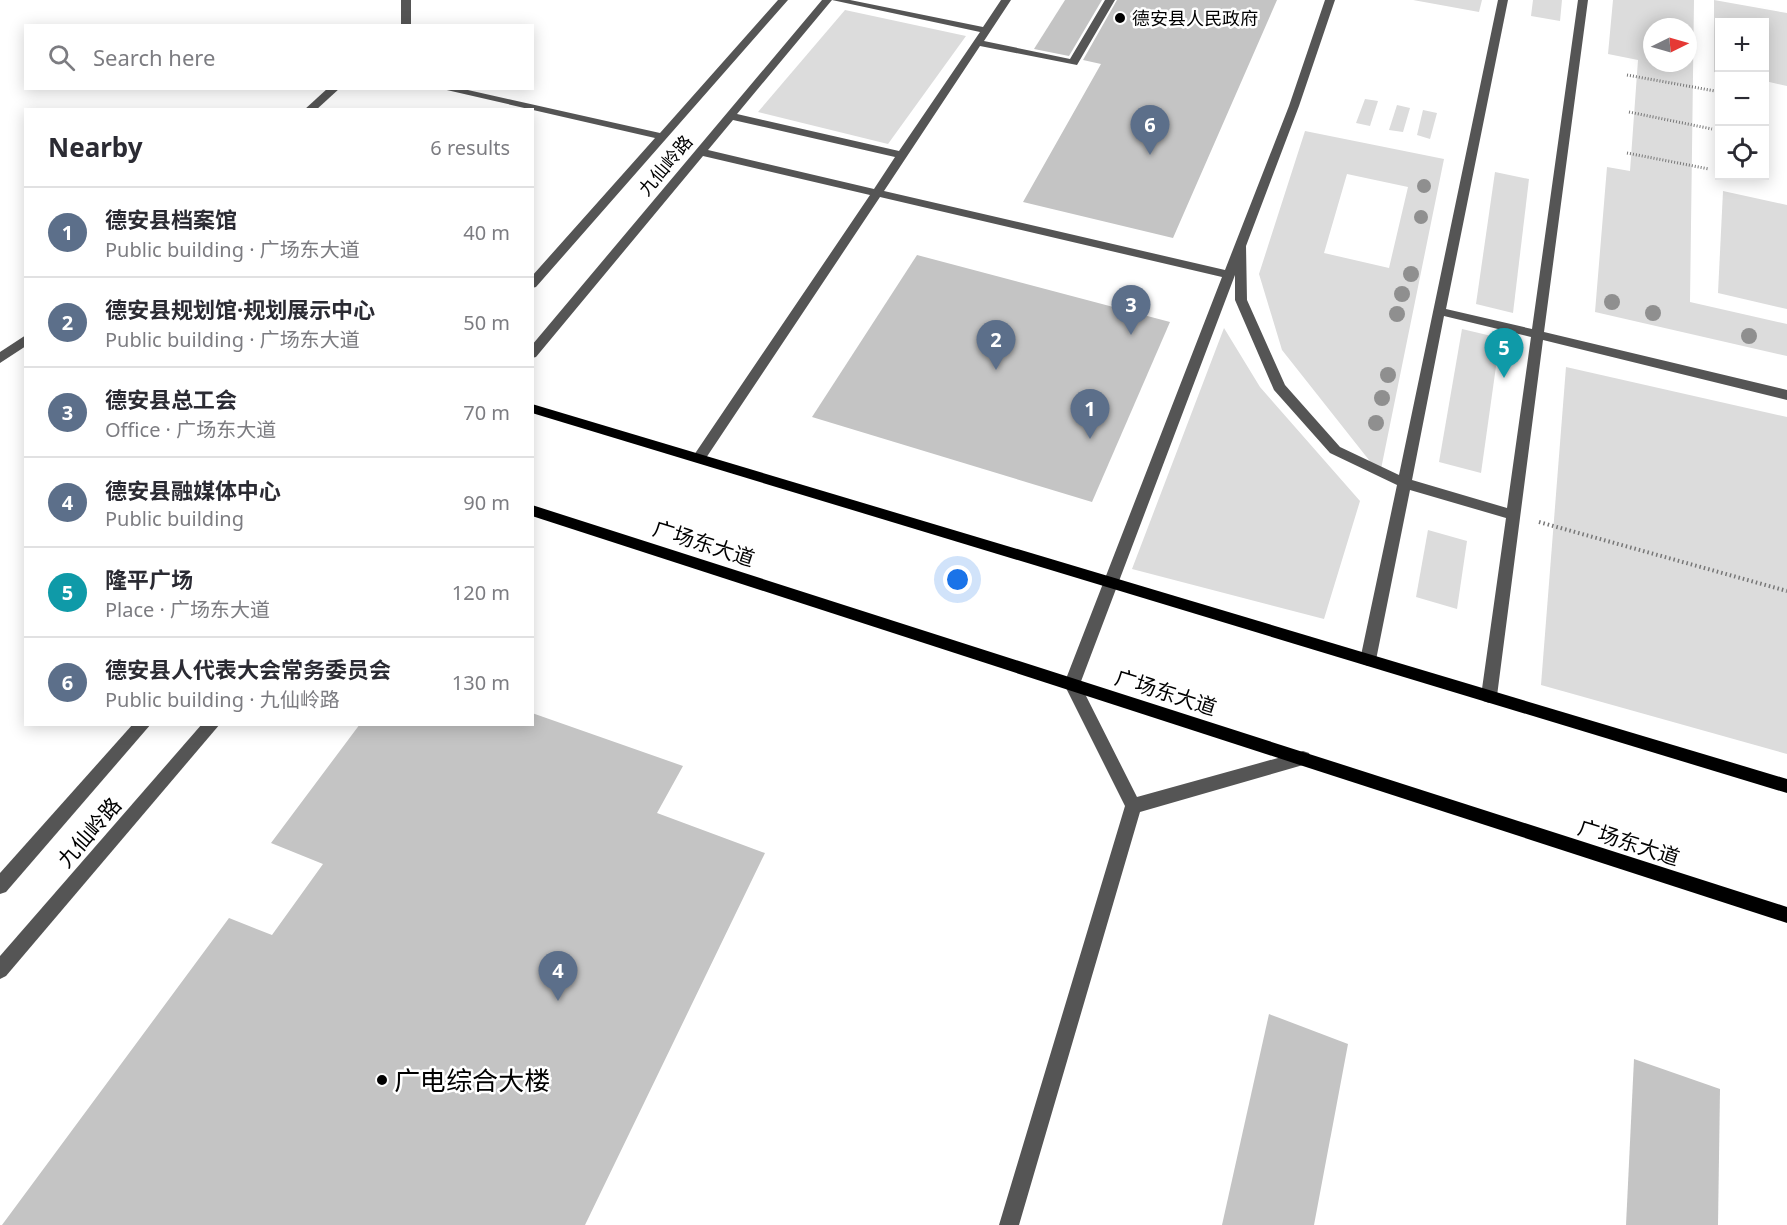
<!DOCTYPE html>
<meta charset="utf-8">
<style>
:root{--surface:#fff;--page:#f7f7f7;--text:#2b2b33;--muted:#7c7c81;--line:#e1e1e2;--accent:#7c3aed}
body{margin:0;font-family:"Noto Sans","Noto Sans SC",sans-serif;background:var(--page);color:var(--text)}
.controls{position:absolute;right:18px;top:18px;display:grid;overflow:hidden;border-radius:0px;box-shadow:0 3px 15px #0003}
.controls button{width:54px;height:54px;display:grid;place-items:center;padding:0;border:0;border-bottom:2px solid var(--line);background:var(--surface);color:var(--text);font:30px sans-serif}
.compass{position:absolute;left:1643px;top:18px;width:54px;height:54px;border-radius:50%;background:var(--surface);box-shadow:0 3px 15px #0003;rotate:85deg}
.you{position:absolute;left:958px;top:580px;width:21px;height:21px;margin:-15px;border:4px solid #fff;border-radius:50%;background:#1a73e8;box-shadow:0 0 0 9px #1a73e833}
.badge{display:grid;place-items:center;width:39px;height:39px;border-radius:50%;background:var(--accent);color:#fff;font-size:20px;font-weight:700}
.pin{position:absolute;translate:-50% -50px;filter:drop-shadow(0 2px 3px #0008)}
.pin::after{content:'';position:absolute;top:32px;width:21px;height:18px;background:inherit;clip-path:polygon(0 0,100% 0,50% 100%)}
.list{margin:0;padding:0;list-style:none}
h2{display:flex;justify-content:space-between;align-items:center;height:78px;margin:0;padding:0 24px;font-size:26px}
h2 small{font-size:20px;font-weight:400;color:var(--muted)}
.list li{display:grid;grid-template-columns:39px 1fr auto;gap:18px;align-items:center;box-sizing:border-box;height:90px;padding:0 24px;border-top:2px solid var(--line)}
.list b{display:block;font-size:22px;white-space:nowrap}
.list p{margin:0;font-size:20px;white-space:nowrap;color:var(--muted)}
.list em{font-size:20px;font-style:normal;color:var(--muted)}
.icon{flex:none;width:33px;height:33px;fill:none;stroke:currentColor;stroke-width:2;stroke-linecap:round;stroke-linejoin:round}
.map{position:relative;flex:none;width:1787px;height:1225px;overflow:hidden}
.search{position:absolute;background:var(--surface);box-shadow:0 3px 15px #0003;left:24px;top:24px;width:510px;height:66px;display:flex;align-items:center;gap:15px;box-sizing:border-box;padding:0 21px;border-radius:0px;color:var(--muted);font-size:22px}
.panel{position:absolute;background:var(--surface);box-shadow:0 3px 15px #0003;left:24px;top:108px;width:510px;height:618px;border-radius:0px}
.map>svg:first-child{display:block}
.green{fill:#dcdcdc;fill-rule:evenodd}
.building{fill:#c4c4c4}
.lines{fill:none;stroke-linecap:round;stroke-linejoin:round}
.path-far1{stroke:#777;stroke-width:3;stroke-dasharray:1 2;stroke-linecap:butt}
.path{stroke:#777;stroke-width:4;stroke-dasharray:1.5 3;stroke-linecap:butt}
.minor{fill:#555;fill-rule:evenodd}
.major{fill:#000;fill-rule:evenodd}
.tree{fill:#8f8f8f}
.poi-dot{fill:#000;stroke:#fff;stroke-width:2}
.labels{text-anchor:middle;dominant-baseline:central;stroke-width:5;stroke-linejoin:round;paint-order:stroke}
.far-poi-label{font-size:18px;fill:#000;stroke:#fff;text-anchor:start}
.far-street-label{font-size:18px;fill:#000;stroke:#fff}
.street-label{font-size:21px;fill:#000;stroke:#fff}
.near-poi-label{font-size:26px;fill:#000;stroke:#fff;text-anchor:start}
</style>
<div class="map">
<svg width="1787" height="1225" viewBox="0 0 1787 1225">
<rect width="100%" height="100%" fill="#fff"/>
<g class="green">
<polygon points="1413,0 1482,0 1479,12"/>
<polygon points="1533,0 1562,0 1560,21 1531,16"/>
<path d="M1613,0H1694L1690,302L1787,324V356L1595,312L1607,167L1630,171L1638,60L1608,54ZM1652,27H1688V63H1652Z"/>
<polygon points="1714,0 1787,13 1787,86 1765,81 1764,22 1720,22 1719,73 1714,72"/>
<polygon points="845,10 966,36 888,144 758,112"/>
<polygon points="1365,99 1378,101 1370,126 1356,123"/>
<polygon points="1397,105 1410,108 1403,132 1389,130"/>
<polygon points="1423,110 1437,113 1430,139 1417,135"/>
<path d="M1305,131L1444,159L1380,474L1282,350L1259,274ZM1347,174L1408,187L1389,268L1324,253Z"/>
<polygon points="1495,172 1529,179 1513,313 1476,304"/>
<polygon points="1723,191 1787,205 1787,309 1718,293"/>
<polygon points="1224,328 1260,387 1360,501 1324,619 1132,569"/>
<polygon points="1462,329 1500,338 1481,473 1439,462"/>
<polygon points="1566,367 1787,417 1787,754 1541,685"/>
<polygon points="1428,530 1467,541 1457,609 1416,597"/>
</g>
<g class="building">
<polygon points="1065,0 1102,0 1069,56 1034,49"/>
<polygon points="1117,0 1277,0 1173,238 1023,202 1101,64 1083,60"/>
<polygon points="917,255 1170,322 1092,502 812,417"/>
<polygon points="532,713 683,766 657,813 765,853 585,1225 2,1225 229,918 272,935 323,864 271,843 360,724 532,724"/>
<polygon points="1269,1014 1348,1044 1314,1225 1222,1225"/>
<polygon points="1634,1059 1720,1089 1718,1225 1626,1225"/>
</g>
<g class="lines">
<g class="path-far1">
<polyline points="1627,75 1715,91"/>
<polyline points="1629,112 1712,129"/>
<polyline points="1627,153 1709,169"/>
</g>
<polyline class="path" points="1539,522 1787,591"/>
<g class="minor">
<rect x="401" y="0" width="10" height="26"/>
<polygon points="778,0 788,0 536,287 532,288 532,276 655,138 438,88 459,88 660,133"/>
<path d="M822,0H850L983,27L1001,0H1011L984,41L1070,59L1105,0H1115L1077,65L980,46L884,191L1225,270L1289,106L1325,0H1335L1299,106L1246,246L1247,300L1285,385L1340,447L1399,475L1498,0H1508L1446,309L1532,329L1578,0H1588L1544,332L1787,390V400L1543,340L1497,696L1495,701L1489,703L1483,701L1481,696L1506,518L1410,490L1376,660L1373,664L1368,666L1363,664L1360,660L1397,485L1330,453L1274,390L1235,300V275L1080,684L1137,797L1303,751L1309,753L1311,758L1309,763L1303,765L1140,812L1019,1225H999L1125,806L1064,684L1222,277L880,197L704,461L699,463L692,458L694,455L870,195L703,156L536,357L532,358V345ZM832,0L980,32L899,151L737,114ZM733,120L895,157L874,189L708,150ZM1444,316L1531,337L1507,508L1412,480Z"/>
<polygon points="328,88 340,88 316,110 304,110"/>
<polygon points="26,335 26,346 0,363 0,352"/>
<polygon points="133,724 151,724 6,892 0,894 0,873"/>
<polygon points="202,724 220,724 6,976 0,979 0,956"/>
</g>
<g class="major">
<polygon points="532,404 1787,779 1787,793 532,413"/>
<polygon points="532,505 1787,907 1787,923 532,516"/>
</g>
</g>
<g class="tree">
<circle cx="1424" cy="186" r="7"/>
<circle cx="1421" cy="217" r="7"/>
<circle cx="1411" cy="274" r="8"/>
<circle cx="1402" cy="294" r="8"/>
<circle cx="1612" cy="302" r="8"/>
<circle cx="1653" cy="313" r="8"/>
<circle cx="1397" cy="314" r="8"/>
<circle cx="1749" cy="336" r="8"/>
<circle cx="1388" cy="375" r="8"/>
<circle cx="1382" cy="398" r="8"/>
<circle cx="1376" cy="423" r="8"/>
</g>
<g class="poi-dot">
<circle cx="1120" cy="18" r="6"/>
<circle cx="382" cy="1080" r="6"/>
</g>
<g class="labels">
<g class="far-poi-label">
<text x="1132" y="18">德安县人民政府</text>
</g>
<g class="far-street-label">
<text transform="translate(665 165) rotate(-50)">九仙岭路</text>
</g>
<g class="street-label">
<text transform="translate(704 543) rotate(18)">广场东大道</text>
<text transform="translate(1166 692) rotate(18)">广场东大道</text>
<text transform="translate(89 832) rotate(-49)">九仙岭路</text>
<text transform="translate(1629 842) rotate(18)">广场东大道</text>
</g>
<g class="near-poi-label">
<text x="394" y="1080">广电综合大楼</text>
</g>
</g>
</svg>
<div class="controls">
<button>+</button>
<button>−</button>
<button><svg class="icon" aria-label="locate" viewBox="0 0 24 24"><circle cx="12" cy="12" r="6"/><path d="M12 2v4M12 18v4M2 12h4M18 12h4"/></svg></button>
</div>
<svg class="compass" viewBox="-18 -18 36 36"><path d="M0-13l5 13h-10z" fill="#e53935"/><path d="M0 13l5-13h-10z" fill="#7c7c81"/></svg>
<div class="you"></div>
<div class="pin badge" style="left:1090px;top:439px;background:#5c6f8a">1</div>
<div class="pin badge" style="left:996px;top:370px;background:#5c6f8a">2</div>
<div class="pin badge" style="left:1131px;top:335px;background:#5c6f8a">3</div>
<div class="pin badge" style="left:558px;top:1001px;background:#5c6f8a">4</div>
<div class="pin badge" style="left:1504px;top:378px;background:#0f9aa8">5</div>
<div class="pin badge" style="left:1150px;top:155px;background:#5c6f8a">6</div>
<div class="search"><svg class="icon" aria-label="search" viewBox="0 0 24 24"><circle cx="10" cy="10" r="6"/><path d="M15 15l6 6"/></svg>Search here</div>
<section class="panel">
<h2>Nearby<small>6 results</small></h2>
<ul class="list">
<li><span class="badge" style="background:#5c6f8a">1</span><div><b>德安县档案馆</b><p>Public building · 广场东大道</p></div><em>40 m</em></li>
<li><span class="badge" style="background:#5c6f8a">2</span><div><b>德安县规划馆·规划展示中心</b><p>Public building · 广场东大道</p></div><em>50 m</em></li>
<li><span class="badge" style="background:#5c6f8a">3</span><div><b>德安县总工会</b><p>Office · 广场东大道</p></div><em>70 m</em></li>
<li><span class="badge" style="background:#5c6f8a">4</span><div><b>德安县融媒体中心</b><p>Public building</p></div><em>90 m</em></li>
<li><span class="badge" style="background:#0f9aa8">5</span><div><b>隆平广场</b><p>Place · 广场东大道</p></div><em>120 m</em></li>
<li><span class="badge" style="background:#5c6f8a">6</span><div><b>德安县人代表大会常务委员会</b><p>Public building · 九仙岭路</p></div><em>130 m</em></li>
</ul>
</section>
</div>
